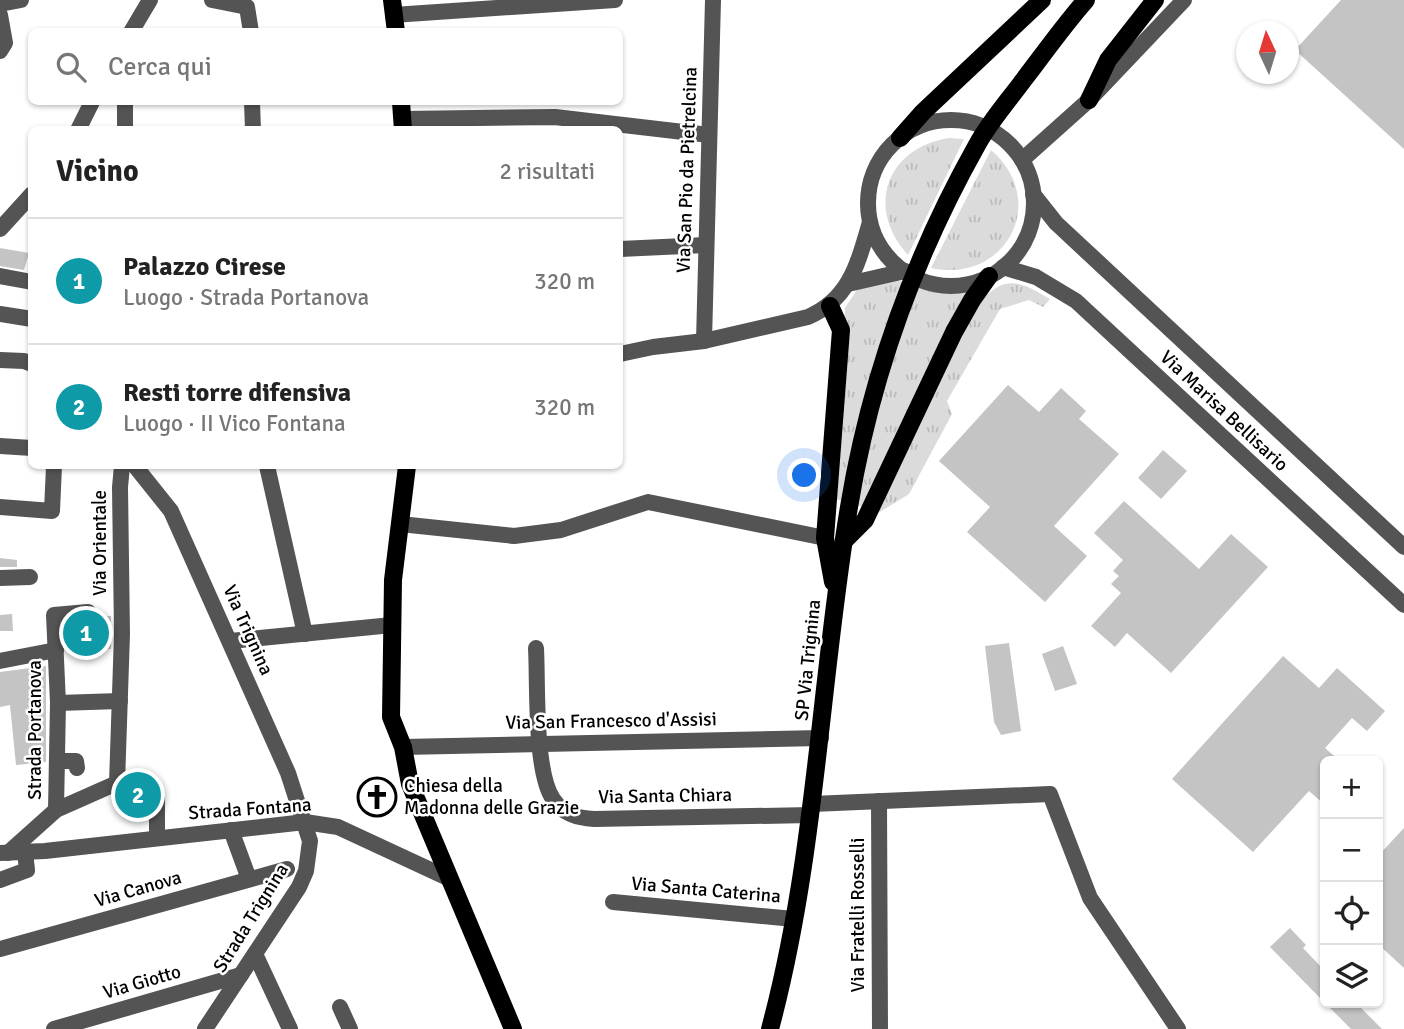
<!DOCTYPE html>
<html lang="it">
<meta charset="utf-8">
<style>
:root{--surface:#fff;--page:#f2f2f2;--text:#222;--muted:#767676;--line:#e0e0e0;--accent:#1a73e8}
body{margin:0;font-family:Signika,sans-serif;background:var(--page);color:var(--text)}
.controls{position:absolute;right:21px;bottom:21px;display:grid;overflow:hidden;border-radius:10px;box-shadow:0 2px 5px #0004}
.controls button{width:63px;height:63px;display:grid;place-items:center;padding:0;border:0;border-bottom:2px solid var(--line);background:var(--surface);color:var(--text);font:35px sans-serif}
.compass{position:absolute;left:1236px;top:21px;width:63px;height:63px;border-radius:50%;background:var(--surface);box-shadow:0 2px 5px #0004;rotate:356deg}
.you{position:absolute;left:805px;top:476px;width:24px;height:24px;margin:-18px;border:5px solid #fff;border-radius:50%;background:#1a73e8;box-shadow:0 0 0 10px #1a73e833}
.badge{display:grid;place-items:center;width:46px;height:46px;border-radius:50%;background:var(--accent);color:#fff;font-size:23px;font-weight:700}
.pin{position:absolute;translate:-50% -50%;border:4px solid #fff;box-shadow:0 2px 7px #0006}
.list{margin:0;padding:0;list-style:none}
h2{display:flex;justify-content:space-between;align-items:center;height:91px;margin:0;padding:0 28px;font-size:30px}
h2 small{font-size:23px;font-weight:400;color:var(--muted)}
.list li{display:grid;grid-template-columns:46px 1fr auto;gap:21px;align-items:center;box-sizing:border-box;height:126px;padding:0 28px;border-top:2px solid var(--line)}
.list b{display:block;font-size:26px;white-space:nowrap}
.list p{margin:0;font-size:23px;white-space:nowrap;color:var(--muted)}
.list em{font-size:23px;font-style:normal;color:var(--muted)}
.icon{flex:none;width:38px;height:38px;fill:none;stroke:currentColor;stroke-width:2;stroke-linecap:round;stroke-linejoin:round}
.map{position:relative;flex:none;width:1404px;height:1029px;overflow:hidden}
.search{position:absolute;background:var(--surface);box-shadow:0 2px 5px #0004;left:28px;top:28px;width:595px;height:77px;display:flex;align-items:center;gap:18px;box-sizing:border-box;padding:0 24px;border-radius:10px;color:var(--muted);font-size:26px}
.panel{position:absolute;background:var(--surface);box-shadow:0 2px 5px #0004;left:28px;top:126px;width:595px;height:343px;border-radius:10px}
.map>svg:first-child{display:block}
.grass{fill:url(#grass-tufts)}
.building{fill:#c4c4c4}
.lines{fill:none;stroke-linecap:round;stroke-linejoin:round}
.minor{stroke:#545454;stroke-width:16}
.major{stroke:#000;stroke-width:18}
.labels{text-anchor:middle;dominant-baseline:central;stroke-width:5;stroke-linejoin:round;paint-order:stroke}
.street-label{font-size:19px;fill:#000;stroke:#fff}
.poi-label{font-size:19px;fill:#000;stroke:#fff;text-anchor:start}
</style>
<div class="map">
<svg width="1404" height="1029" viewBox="0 0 1404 1029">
<defs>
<pattern id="grass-tufts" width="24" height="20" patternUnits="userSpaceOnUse" patternTransform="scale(1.75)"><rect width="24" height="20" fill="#dbdbdb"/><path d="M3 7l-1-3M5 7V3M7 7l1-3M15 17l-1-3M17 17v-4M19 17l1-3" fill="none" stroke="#bababa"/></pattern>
</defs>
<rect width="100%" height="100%" fill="#fff"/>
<g class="grass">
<path d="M949,138L964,139L908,255C865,208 886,148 949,138Z"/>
<path d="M991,150C1050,201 1006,284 931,268Z"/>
<path d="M895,279C904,282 913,287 922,289C946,295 962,285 984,298C1007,273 1024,284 1050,299L1043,307L1029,300L1000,309L947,401L952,414L909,494L880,512L832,498L845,308L858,288Z"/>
</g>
<g class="building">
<polygon points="1341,0 1404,0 1404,149 1295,50"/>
<polygon points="0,248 29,253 24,270 0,266"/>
<polygon points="1008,385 1039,412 1061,388 1086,411 1079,419 1119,454 1054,526 1087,556 1045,602 967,532 990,507 939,461"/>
<polygon points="1163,450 1187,471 1161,499 1138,478"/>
<polygon points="1124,501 1199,569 1231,534 1268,567 1171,673 1127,633 1115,647 1091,626 1121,593 1111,584 1119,576 1113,571 1123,560 1094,533"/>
<polygon points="0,558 17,560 17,567 0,567"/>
<polygon points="12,614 13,631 0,631 0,615"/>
<polygon points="98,616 111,616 111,649 66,650 65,625 90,622"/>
<polygon points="1009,643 1021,731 1001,735 994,722 985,646"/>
<polygon points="1063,646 1077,684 1055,691 1042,654"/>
<polygon points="1283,656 1319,688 1337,668 1385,711 1367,731 1352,718 1325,748 1340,761 1325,761 1325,805 1309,791 1253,852 1172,779"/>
<polygon points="46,666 46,762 16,765 10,705 0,707 0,672"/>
<polygon points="366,785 393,791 389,811 361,803"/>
<polygon points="1404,828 1404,968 1378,944 1378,856"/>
<polygon points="1290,928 1306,945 1303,948 1325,971 1325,1003 1270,947"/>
<polygon points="1325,1003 1356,1003 1382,1029 1351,1029"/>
</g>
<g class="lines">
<g class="minor">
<polyline points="212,0 247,7 251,32"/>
<polyline points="0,4 21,0"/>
<polyline points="0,15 5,43 0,51"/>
<polyline points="393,15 615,0"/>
<polyline points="131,32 150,0"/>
<polyline points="125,102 125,130"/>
<polyline points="252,102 253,130"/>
<polyline points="403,119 555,117 709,135"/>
<circle cx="951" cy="203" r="83"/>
<polyline points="78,130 92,102"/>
<polyline points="1022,160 1089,100 1184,0"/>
<polyline points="1033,194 1056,223 1404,547"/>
<polyline points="0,229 32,194"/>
<polyline points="620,249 706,245"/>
<polyline points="1003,267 1036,277 1076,301 1404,605"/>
<polyline points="0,276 32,282"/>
<polyline points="848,284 905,271"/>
<polyline points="0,314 32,319"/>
<polyline points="704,341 713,0"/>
<path d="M620,354L653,347L704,341L808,317C850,299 858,263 870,222"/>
<polyline points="0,360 24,361 32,364"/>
<polyline points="0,446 32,448"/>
<polyline points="135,466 171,511 288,773 310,841 306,871 299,887 205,1029"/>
<polyline points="267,466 305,634"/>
<polyline points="0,507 52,511 54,466"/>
<polyline points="400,524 514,536 561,530 648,502 825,538"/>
<polyline points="0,578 30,577"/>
<polyline points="230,641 392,625"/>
<path d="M536,648C538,684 534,771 553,799C563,814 577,818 594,819L811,815"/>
<polyline points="0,661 56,650"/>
<polyline points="58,703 120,701"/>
<polyline points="403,747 821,738"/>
<polyline points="57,761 76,761 77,768"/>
<polyline points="117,783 149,790 157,796 157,837"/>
<polyline points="879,801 880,1029"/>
<polyline points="812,804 1050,794 1090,898 1178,1029"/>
<polyline points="56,810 58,703 54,615 88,612"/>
<polyline points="231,830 249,879"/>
<polyline points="0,853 45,851 305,822 338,827 450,879"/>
<polyline points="8,853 56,810 117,783 122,634 120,487 122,466"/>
<polyline points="0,880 27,870 25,852"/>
<polyline points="613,902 794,919"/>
<polyline points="0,949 287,869"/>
<polyline points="255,954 290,1029"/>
<polyline points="340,1007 350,1029"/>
<polyline points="54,1029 241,975"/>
</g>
<g class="major">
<polyline points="392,0 396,32"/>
<polyline points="1089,100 1108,60 1155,0"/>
<polyline points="401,102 403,130"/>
<polyline points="900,138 923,112 1042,0"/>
<polyline points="830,306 841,330 825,538 833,582"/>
<polyline points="407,466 393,580 391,717 403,747 410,784 513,1029"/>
<polyline points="844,541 865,520 954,332 972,300 989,276"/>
<path d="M770,1029C816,858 820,680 849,507C870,380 914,257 977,145C990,121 1009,100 1025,78C1045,52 1064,25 1086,0"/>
</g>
</g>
<defs>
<symbol id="church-ring" viewBox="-11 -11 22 22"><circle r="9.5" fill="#fff" stroke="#000" stroke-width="1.5"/><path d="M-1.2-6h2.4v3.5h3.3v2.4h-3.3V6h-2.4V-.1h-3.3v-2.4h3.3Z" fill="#000"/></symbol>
</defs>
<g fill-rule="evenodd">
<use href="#church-ring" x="355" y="775" width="44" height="44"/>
</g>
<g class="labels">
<g class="street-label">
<text transform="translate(687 170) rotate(-88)">Via San Pio da Pietrelcina</text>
<text transform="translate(1224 411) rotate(43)">Via Marisa Bellisario</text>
<text transform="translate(100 543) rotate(-90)">Via Orientale</text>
<text transform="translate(248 630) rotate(66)">Via Trignina</text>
<text transform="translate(808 660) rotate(-84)">SP Via Trignina</text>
<text transform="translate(611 721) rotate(-1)">Via San Francesco d'Assisi</text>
<text transform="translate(35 730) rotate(-90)">Strada Portanova</text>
<text transform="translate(665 796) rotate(-1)">Via Santa Chiara</text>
<text transform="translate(250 809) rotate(-4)">Strada Fontana</text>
<text transform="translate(138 889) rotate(-16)">Via Canova</text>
<text transform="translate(706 890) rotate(5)">Via Santa Caterina</text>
<text transform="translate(858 915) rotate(-90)">Via Fratelli Rosselli</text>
<text transform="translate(251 918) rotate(-58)">Strada Trignina</text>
<text transform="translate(142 982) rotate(-16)">Via Giotto</text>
</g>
<g class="poi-label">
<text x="404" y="786">Chiesa della<tspan x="404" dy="22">Madonna delle Grazie</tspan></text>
</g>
</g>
</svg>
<div class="controls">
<button>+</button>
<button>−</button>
<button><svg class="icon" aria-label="locate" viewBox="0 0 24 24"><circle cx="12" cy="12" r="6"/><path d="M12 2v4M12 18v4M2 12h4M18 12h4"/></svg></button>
<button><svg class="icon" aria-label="layers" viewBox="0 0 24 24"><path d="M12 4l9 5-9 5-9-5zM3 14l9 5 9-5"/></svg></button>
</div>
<svg class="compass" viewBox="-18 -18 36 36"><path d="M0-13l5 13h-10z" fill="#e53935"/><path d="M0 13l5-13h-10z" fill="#767676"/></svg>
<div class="you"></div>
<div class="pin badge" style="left:86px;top:633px;background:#0f9aa8">1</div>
<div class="pin badge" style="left:138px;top:795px;background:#0f9aa8">2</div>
<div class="search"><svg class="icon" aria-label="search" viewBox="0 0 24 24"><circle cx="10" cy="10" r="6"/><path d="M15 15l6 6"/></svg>Cerca qui</div>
<section class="panel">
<h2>Vicino<small>2 risultati</small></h2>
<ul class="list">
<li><span class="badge" style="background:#0f9aa8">1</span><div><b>Palazzo Cirese</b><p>Luogo · Strada Portanova</p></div><em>320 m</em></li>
<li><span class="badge" style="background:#0f9aa8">2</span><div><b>Resti torre difensiva</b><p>Luogo · II Vico Fontana</p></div><em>320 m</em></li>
</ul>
</section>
</div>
